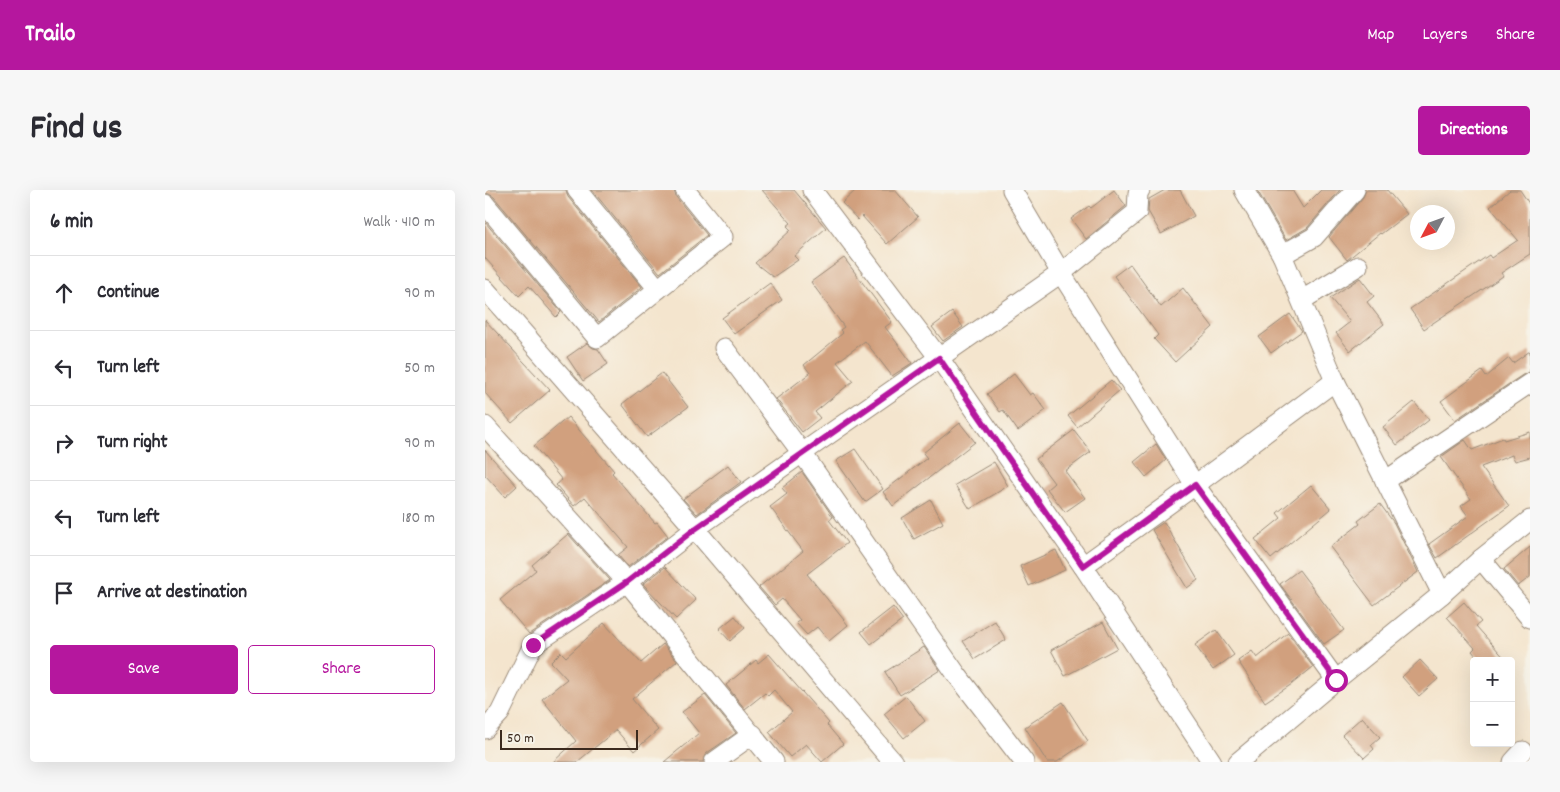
<!DOCTYPE html>
<meta charset="utf-8">
<style>
:root{--surface:#fff;--page:#f7f7f7;--text:#2b2b33;--muted:#7c7c81;--line:#e1e1e2;--accent:#b5179e}
body{margin:0;font-family:Dekko,sans-serif;background:var(--page);color:var(--text)}
.controls{position:absolute;right:15px;bottom:15px;display:grid;overflow:hidden;border-radius:5px;box-shadow:0 5px 20px #0002}
.controls button{width:45px;height:45px;display:grid;place-items:center;padding:0;border:0;border-bottom:1px solid var(--line);background:var(--surface);color:var(--text);font:25px sans-serif}
.compass{position:absolute;left:925px;top:15px;width:45px;height:45px;border-radius:50%;background:var(--surface);box-shadow:0 5px 20px #0002;rotate:229deg}
.scale{position:absolute;left:15px;bottom:12px;width:138px;box-sizing:border-box;padding-left:5px;border:2px solid #3b2a1e;border-top:0;font-size:14px;line-height:18px;white-space:nowrap;color:#3b2a1e;-webkit-text-stroke:4px #f7f3e8;paint-order:stroke}
.stop{position:absolute;width:15px;height:15px;margin:-11px;border:4px solid #b5179e;border-radius:50%;background:#fff}
.stop.end{background:#b5179e;border-color:#fff;box-shadow:0 1px 5px #0008}
.list{margin:0;padding:0;list-style:none}
h2{display:flex;justify-content:space-between;align-items:center;height:65px;margin:0;padding:0 20px;font-size:21px}
h2 small{font-size:16px;font-weight:400;color:var(--muted)}
.list li{display:grid;grid-template-columns:32px 1fr auto;gap:15px;align-items:center;box-sizing:border-box;height:75px;padding:0 20px;border-top:1px solid var(--line)}
.list b{display:block;font-size:19px;white-space:nowrap}
.list em{font-size:16px;font-style:normal;color:var(--muted)}
.actions{display:flex;gap:10px;padding:15px 20px}
.actions a{flex:1;padding:11px 0;border:1px solid var(--accent);border-radius:5px;text-align:center;font-size:18px;color:var(--accent)}
.actions .main{background:var(--accent);color:#fff}
.icon{flex:none;width:28px;height:28px;fill:none;stroke:currentColor;stroke-width:2;stroke-linecap:round;stroke-linejoin:round}
.map{position:relative;flex:none;width:1045px;height:572px;overflow:hidden;border-radius:5px}
header{display:flex;align-items:center;gap:30px;box-sizing:border-box;height:70px;padding:0 25px;background:var(--accent);color:#fff}
header strong{font-size:24px}
nav{display:flex;gap:28px;margin-inline-start:auto;font-size:18px}
.intro{display:flex;align-items:center;justify-content:space-between;box-sizing:border-box;height:120px;padding:0 30px}
h1{margin:0;font-size:35px}
.button{padding:12px 22px;border-radius:5px;background:var(--accent);color:#fff;font-size:18px;font-weight:700}
main{display:flex;gap:30px;padding:0 30px}
aside{flex:1;background:var(--surface);border-radius:5px;box-shadow:0 5px 20px #0002}
.map>svg:first-child{display:block}
.building{fill:#d1a07e}
.lines{fill:none;stroke-linecap:round;stroke-linejoin:round}
.minor-casing{stroke:#988876;stroke-width:21}
.minor{stroke:#fff;stroke-width:19}
.route{stroke:#b5179e;stroke-width:6}
</style>
<header>
<strong>Trailo</strong>
<nav><a>Map</a><a>Layers</a><a>Share</a></nav>
</header>
<div class="intro"><h1>Find us</h1><a class="button">Directions</a></div>
<main>
<aside>
<h2>6 min<small>Walk · 410 m</small></h2>
<ul class="list">
<li><svg class="icon" aria-label="ahead" viewBox="0 0 24 24"><path d="M12 20V5M6 11l6-6 6 6"/></svg><div><b>Continue</b></div><em>90 m</em></li>
<li><svg class="icon" aria-label="left" viewBox="0 0 24 24"><path d="M17 20v-9H6M10 6l-5 5 5 5"/></svg><div><b>Turn left</b></div><em>50 m</em></li>
<li><svg class="icon" aria-label="right" viewBox="0 0 24 24"><path d="M7 20v-9h11M14 6l5 5-5 5"/></svg><div><b>Turn right</b></div><em>90 m</em></li>
<li><svg class="icon" aria-label="left" viewBox="0 0 24 24"><path d="M17 20v-9H6M10 6l-5 5 5 5"/></svg><div><b>Turn left</b></div><em>180 m</em></li>
<li><svg class="icon" aria-label="arrive" viewBox="0 0 24 24"><path d="M6 21V4h12l-3 4 3 4H6"/></svg><div><b>Arrive at destination</b></div></li>
</ul>
<div class="actions"><a class="main">Save</a><a>Share</a></div>
</aside>
<div class="map">
<svg width="1045" height="572" viewBox="0 0 1045 572">
<rect width="100%" height="100%" fill="#f7f3e8"/>
<filter id="ink" filterUnits="userSpaceOnUse"><feTurbulence type="fractalNoise" baseFrequency=".02" numOctaves="2"/><feDisplacementMap in="SourceGraphic" scale="10" xChannelSelector="R" yChannelSelector="G"/><feConvolveMatrix kernelMatrix="1 2 1 2 8 2 1 2 1" color-interpolation-filters="sRGB"/></filter>
<filter id="wash" filterUnits="userSpaceOnUse"><feTurbulence type="fractalNoise" baseFrequency=".0096" numOctaves="4" result="noise"/><feDisplacementMap in="SourceGraphic" scale="20" xChannelSelector="R" yChannelSelector="G"/><feGaussianBlur stdDeviation="1.12" result="paint"/><feColorMatrix in="noise" values="0 0 0 0 0 0 0 0 0 0 0 0 0 0 0 0 0 1.4 0 .05"/><feComposite in="paint" operator="in"/></filter>
<g filter="url(#wash)">
<rect width="100%" height="100%" fill="#f4e5ce"/>
<g id="blocks">
<g class="building">
<polygon points="0,0 81,0 83,7 157,97 114,132 9,7 4,4 0,3"/>
<polygon points="107,0 189,0 191,7 222,45 175,83"/>
<polygon points="277,0 309,0 341,38 309,66 313,70 288,87 270,73 306,40 302,36 306,33"/>
<polygon points="371,0 410,0 433,27 402,54 377,26 373,30 357,13"/>
<polygon points="629,0 641,16 601,49 586,29 604,16 606,18"/>
<polygon points="680,0 695,0 709,26 676,44 663,21 664,9"/>
<polygon points="772,0 807,0 818,18 836,0 855,0 822,38 801,50"/>
<polygon points="881,0 902,0 922,24 896,44 895,43 862,70 844,47 878,7"/>
<polygon points="1025,0 1035,0 1045,15 1045,64 1016,83 1018,86 939,139 925,119 1004,65 1006,68 1033,50 1005,17"/>
<polygon points="0,32 76,122 71,127 44,96 34,106 0,68"/>
<polygon points="359,68 407,132 400,137 427,173 407,186 380,151 352,172 368,191 330,222 335,228 317,242 291,209 325,183 319,175 358,143 355,140 359,137 326,92"/>
<polygon points="645,74 676,117 698,98 728,137 690,172 669,149 673,145 629,86"/>
<polygon points="875,88 889,106 882,112 899,134 865,161 851,143 865,132 845,108"/>
<polygon points="285,93 297,110 249,144 237,128"/>
<polygon points="467,122 478,137 458,151 447,137"/>
<polygon points="805,124 817,141 786,163 774,147"/>
<polygon points="0,130 65,200 27,233 0,203"/>
<polygon points="102,153 108,158 113,159 123,174 98,191 82,167"/>
<polygon points="1045,161 1045,182 1039,184 970,230 956,211 997,181 1001,187 1024,168 1028,173"/>
<polygon points="177,183 203,217 162,247 137,214"/>
<polygon points="529,184 545,205 548,203 561,220 533,241 518,220 515,222 502,204"/>
<polygon points="626,190 635,200 592,237 583,226"/>
<polygon points="929,212 944,230 912,255 898,237"/>
<polygon points="83,227 129,281 127,283 170,333 172,332 183,346 143,377 133,365 143,357 100,307 89,316 71,295 77,290 49,256"/>
<polygon points="475,233 490,252 408,316 398,302 442,268 438,263"/>
<polygon points="589,240 606,262 580,281 600,308 580,322 562,299 569,293 551,269"/>
<polygon points="1045,242 1045,267 1030,271 1027,265 996,277 1024,316 952,368 944,354 983,326 976,316 986,309 956,267 980,250 987,260 1018,248 1019,250"/>
<polygon points="671,254 681,270 661,287 649,272"/>
<polygon points="370,259 398,299 380,312 351,271"/>
<polygon points="0,260 32,296 20,307 0,285"/>
<polygon points="509,272 523,296 485,319 470,295"/>
<polygon points="243,275 256,292 212,324 198,309"/>
<polygon points="317,282 348,327 344,330 362,353 322,384 363,435 344,451 332,437 322,445 311,433 315,430 297,409 290,415 274,397 318,361 285,317 302,304 297,298"/>
<polygon points="826,295 846,319 786,369 770,349 796,328 792,323"/>
<polygon points="446,310 458,333 429,349 417,328"/>
<polygon points="895,314 909,333 933,382 889,415 845,357 875,334 873,331"/>
<polygon points="679,332 713,390 702,398 667,340"/>
<polygon points="83,344 125,390 44,444 15,410 51,380 47,375"/>
<polygon points="1045,357 1045,387 1033,396 1019,379"/>
<polygon points="571,360 580,380 544,396 535,376"/>
<polygon points="180,377 211,410 191,429 158,394"/>
<polygon points="814,380 859,440 839,454 795,394"/>
<polygon points="979,412 996,432 991,436 1022,471 995,471 987,461 990,458 962,427"/>
<polygon points="408,417 418,430 386,454 376,442"/>
<polygon points="250,426 260,438 245,451 234,439"/>
<polygon points="510,431 521,450 490,469 478,451"/>
<polygon points="618,432 632,458 580,486 566,460"/>
<polygon points="119,433 156,473 178,454 192,471 147,509 173,540 149,561 131,540 92,572 68,572 91,551 57,509 82,489 66,472 76,462 81,467"/>
<polygon points="731,440 749,465 728,480 710,455"/>
<polygon points="803,443 828,477 807,494 780,512 753,471 767,461 772,468"/>
<polygon points="439,457 455,480 415,505 400,482"/>
<polygon points="284,464 344,533 342,535 358,554 337,572 321,554 305,567 284,542 307,522 289,500 283,506 280,503 260,519 241,495 271,470 273,473"/>
<polygon points="935,470 953,489 934,506 917,487"/>
<polygon points="220,505 251,543 222,563 219,567 218,572 179,572 214,543 197,522"/>
<polygon points="421,506 440,531 419,548 399,524"/>
<polygon points="578,512 603,551 572,572 562,572 540,537"/>
<polygon points="877,527 895,547 886,555 889,559 879,568 857,545"/>
</g>
</g>
</g>
<g filter="url(#ink)">
<use href="#blocks" fill-opacity="0" stroke="#988876" stroke-width="1"/>
<g class="lines">
<defs>
<g id="minor">
<polyline points="92,0 173,99"/>
<polyline points="327,0 454,168 598,376 727,572"/>
<polyline points="527,0 576,83 710,295 851,490"/>
<polyline points="759,0 797,65 850,191 957,404"/>
<polyline points="0,14 112,148 238,47 200,0"/>
<polyline points="797,65 829,47 870,0"/>
<polyline points="0,99 210,339 408,572"/>
<polyline points="817,110 873,76"/>
<polyline points="239,158 317,263 472,485 539,572"/>
<polyline points="0,236 142,392 289,572"/>
<polyline points="900,291 1045,193"/>
<polyline points="996,369 1045,428"/>
<polyline points="598,376 710,295 850,191"/>
<polyline points="0,539 15,523 48,455 142,392 210,339 317,263 576,83 652,22 653,3 655,0"/>
<polyline points="229,572 268,544"/>
<polyline points="753,572 851,490 957,404 996,369 1045,330"/>
<polyline points="1028,572 1038,561"/>
</g>
</defs>
<use href="#minor" class="minor-casing"/>
<use href="#minor" class="minor"/>
</g>
</g>
<g class="lines" filter="url(#ink)">
<polyline class="route" points="48,455 142,392 210,339 454,168 598,376 710,295 851,490"/>
</g>
</svg>
<div class="controls">
<button>+</button>
<button>−</button>
</div>
<svg class="compass" viewBox="-18 -18 36 36"><path d="M0-13l5 13h-10z" fill="#e53935"/><path d="M0 13l5-13h-10z" fill="#7c7c81"/></svg>
<div class="scale">50 m</div>
<div class="stop" style="left:851px;top:490px"></div>
<div class="stop end" style="left:48px;top:455px"></div>
</div>
</main>
